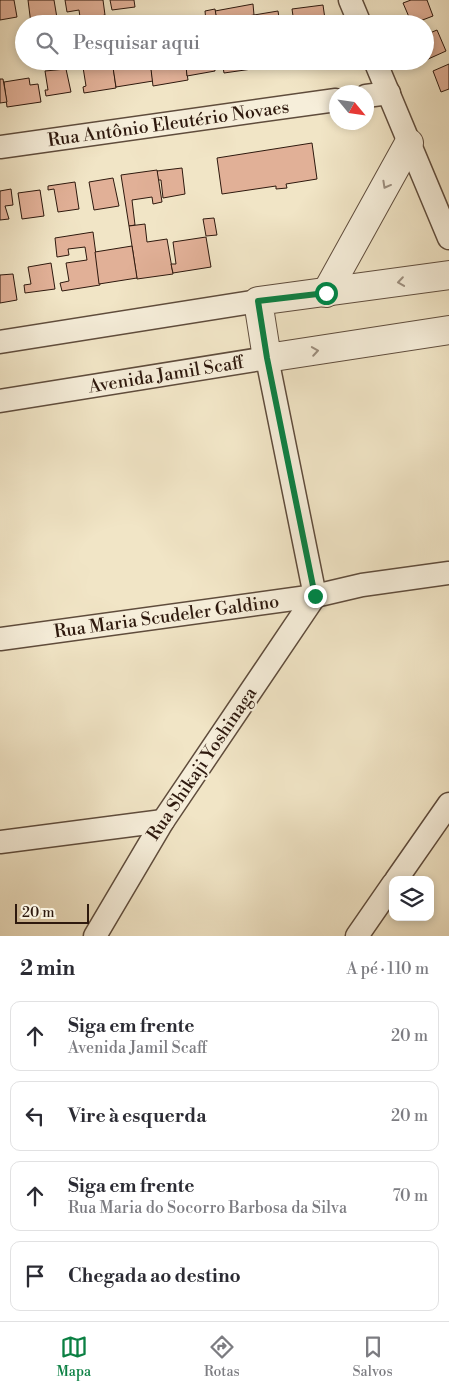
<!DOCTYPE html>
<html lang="pt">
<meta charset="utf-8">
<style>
:root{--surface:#fff;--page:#f7f7f7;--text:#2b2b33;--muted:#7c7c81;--line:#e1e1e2;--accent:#0b8043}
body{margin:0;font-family:"Libre Bodoni",serif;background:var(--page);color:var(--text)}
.controls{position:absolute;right:15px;bottom:15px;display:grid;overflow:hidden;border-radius:10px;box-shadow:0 2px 8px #0003}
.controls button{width:45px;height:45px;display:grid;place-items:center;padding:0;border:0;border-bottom:1px solid var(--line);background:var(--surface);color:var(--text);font:25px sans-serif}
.compass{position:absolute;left:329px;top:85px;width:45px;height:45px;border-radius:50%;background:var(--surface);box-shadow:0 2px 8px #0003;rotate:119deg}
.scale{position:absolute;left:15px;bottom:12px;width:74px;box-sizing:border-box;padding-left:5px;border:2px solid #2e190e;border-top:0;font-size:14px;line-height:18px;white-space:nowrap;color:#2e190e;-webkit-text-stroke:4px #f6eeda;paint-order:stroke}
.stop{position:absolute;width:15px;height:15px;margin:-11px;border:4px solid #0b8043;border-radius:50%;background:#fff}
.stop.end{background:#0b8043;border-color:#fff;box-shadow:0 1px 5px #0008}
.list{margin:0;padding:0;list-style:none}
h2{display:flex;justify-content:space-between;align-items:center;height:65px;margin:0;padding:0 20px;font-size:21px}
h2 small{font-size:16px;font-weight:400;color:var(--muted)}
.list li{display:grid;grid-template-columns:32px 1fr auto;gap:15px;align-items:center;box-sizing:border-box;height:70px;margin:0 10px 10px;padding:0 10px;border:1px solid var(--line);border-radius:10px}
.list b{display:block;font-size:19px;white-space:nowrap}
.list p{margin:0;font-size:16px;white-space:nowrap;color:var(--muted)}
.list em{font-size:16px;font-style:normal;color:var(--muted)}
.icon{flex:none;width:28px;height:28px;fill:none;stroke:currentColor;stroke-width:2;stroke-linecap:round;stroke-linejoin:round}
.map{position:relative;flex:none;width:449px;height:936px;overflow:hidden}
.search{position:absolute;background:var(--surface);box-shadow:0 2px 8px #0003;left:15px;right:15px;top:15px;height:55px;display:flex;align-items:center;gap:12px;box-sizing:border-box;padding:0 18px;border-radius:28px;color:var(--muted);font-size:19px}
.sheet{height:385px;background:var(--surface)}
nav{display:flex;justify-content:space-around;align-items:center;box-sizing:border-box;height:70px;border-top:1px solid var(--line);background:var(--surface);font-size:14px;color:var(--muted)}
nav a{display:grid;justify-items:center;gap:2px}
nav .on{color:var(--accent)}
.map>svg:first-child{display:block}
.building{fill:#e1b097;stroke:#2e190e}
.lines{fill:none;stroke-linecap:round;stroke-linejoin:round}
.minor-casing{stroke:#5f4c3c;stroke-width:25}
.tertiary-casing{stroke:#5f4c3c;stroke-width:30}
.minor{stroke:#f6eeda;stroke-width:22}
.tertiary{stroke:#f6eeda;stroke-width:28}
.oneway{stroke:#9c8e7e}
.route{stroke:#0b8043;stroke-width:6}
.labels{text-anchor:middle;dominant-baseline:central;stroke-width:4.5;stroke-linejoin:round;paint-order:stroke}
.street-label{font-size:18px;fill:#2e190e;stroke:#f6eeda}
</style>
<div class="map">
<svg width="449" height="936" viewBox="0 0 449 936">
<rect width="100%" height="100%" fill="#f1e5c6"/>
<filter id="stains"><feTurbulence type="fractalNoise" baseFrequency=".004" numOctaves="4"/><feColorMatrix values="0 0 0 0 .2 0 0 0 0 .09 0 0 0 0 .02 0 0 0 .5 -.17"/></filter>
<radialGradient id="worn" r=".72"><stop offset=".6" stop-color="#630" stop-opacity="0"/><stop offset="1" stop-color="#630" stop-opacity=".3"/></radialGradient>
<g class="building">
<polygon points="0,0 14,0 17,17 0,20"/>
<polygon points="28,0 54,0 58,24 31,24"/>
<polygon points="65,0 103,0 105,15 96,17 96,21 81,24 79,10 67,12"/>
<polygon points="110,0 134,0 135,7 112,10"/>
<polygon points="411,0 427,0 433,16 412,24 403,3"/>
<polygon points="253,4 254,15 217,21 215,11"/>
<polygon points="323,5 325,19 294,23 292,9"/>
<polygon points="215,9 217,21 206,22 205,11"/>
<polygon points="278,11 280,24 255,24 254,15"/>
<polygon points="437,30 446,51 426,60 425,35"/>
<polygon points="82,61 105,61 105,66 113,65 116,88 84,93 83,87 86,86"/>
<polygon points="112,61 150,61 153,81 116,87"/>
<polygon points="150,61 185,61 188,80 153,86"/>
<polygon points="191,61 214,61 215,71 187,76 186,66 192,65"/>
<polygon points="230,61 251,61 252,69 224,73 223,67 231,66"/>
<polygon points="260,61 286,61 286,62 261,67"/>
<polygon points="449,64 449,89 441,92 433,71"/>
<polygon points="66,69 71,92 46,96 45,90 48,90 45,71"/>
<polygon points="29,78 30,85 38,84 41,102 7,107 4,82"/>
<polygon points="0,79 3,79 7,102 0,103"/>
<polygon points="312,143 317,179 286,184 287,188 276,189 276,186 222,194 217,158"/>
<polygon points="182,168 185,194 163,198 161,180 158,180 157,171"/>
<polygon points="157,170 162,202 153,204 152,197 132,200 135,225 129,226 121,175"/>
<polygon points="113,178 119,206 94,210 89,182"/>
<polygon points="75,182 79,209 58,212 54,189 48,190 48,186"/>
<polygon points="11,189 13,205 5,206 9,219 0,220 0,191"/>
<polygon points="40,190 44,216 22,219 18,193"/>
<polygon points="214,218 217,235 206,236 203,219"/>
<polygon points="145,224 147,242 167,239 173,274 137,279 129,226"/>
<polygon points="93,232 100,285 62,291 60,283 69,281 66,263 87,260 85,247 68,249 69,255 57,257 55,238"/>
<polygon points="206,237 211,267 173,273 171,264 176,264 173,242"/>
<polygon points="132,246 137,278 99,284 95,252"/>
<polygon points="51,263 55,289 25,293 24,285 31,284 28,267"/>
<polygon points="13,274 17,300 0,303 0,275"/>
</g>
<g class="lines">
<defs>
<g id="minor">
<polyline points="350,0 360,24"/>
<polyline points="375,61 449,238"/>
<polyline points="366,96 389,93"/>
<path id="s1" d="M0,147L336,100"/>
<polyline points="0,342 258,301"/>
<path id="s2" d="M0,401L267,358L315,596L163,821L95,936"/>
<path id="s3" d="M0,639L315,596L362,585L449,573"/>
<polyline points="0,842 163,821"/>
<polyline points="396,880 449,804"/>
<polyline points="357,936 393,884"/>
</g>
<g id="tertiary">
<polyline points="449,275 258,301 267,358 449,330"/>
<polyline points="326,293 409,143"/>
</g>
</defs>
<use href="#minor" class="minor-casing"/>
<use href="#tertiary" class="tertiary-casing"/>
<use href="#minor" class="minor"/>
<use href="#tertiary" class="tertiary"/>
</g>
<defs><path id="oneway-chevron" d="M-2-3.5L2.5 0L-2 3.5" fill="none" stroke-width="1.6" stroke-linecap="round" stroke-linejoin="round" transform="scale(1.25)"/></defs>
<g class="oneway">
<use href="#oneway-chevron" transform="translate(386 185) rotate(119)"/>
<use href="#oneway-chevron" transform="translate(401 282) rotate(172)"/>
<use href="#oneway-chevron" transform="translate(315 351) rotate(-9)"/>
</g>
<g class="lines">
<polyline class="route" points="315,596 267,358 258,301 326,293"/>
</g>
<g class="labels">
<g class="street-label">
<text stroke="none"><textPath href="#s1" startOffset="170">Rua Antônio Eleutério Novaes</textPath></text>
<text stroke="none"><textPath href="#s2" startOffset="168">Avenida Jamil Scaff</textPath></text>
<text stroke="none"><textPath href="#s3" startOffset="168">Rua Maria Scudeler Galdino</textPath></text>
<text transform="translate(202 764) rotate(-56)">Rua Shikaji Yoshinaga</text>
</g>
</g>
<rect width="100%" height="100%" filter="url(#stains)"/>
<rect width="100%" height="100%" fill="url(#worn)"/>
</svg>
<div class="controls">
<button><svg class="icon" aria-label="layers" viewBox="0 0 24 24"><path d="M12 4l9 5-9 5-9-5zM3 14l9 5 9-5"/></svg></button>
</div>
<svg class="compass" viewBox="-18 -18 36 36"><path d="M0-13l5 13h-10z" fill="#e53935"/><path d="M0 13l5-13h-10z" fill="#7c7c81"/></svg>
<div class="scale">20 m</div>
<div class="stop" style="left:326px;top:293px"></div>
<div class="stop end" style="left:315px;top:596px"></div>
<div class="search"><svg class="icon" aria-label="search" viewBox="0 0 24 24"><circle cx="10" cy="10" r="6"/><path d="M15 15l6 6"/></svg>Pesquisar aqui</div>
</div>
<section class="sheet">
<h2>2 min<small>A pé · 110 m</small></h2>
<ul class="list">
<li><svg class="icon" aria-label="ahead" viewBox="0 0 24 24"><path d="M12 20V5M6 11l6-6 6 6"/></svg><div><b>Siga em frente</b><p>Avenida Jamil Scaff</p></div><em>20 m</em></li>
<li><svg class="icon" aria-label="left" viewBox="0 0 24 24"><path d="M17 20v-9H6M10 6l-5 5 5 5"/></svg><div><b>Vire à esquerda</b></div><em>20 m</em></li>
<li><svg class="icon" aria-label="ahead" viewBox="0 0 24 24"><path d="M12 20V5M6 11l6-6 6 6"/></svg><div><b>Siga em frente</b><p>Rua Maria do Socorro Barbosa da Silva</p></div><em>70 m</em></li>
<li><svg class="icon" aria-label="arrive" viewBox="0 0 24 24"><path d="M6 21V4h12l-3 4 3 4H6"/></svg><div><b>Chegada ao destino</b></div></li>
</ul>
</section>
<nav>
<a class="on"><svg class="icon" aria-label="map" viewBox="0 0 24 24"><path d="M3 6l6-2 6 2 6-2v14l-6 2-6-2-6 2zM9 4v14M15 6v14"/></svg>Mapa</a>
<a><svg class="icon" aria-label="directions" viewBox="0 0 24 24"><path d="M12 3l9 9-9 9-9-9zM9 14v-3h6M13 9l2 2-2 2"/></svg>Rotas</a>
<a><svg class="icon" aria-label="saved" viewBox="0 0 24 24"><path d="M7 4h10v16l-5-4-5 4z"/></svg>Salvos</a>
</nav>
